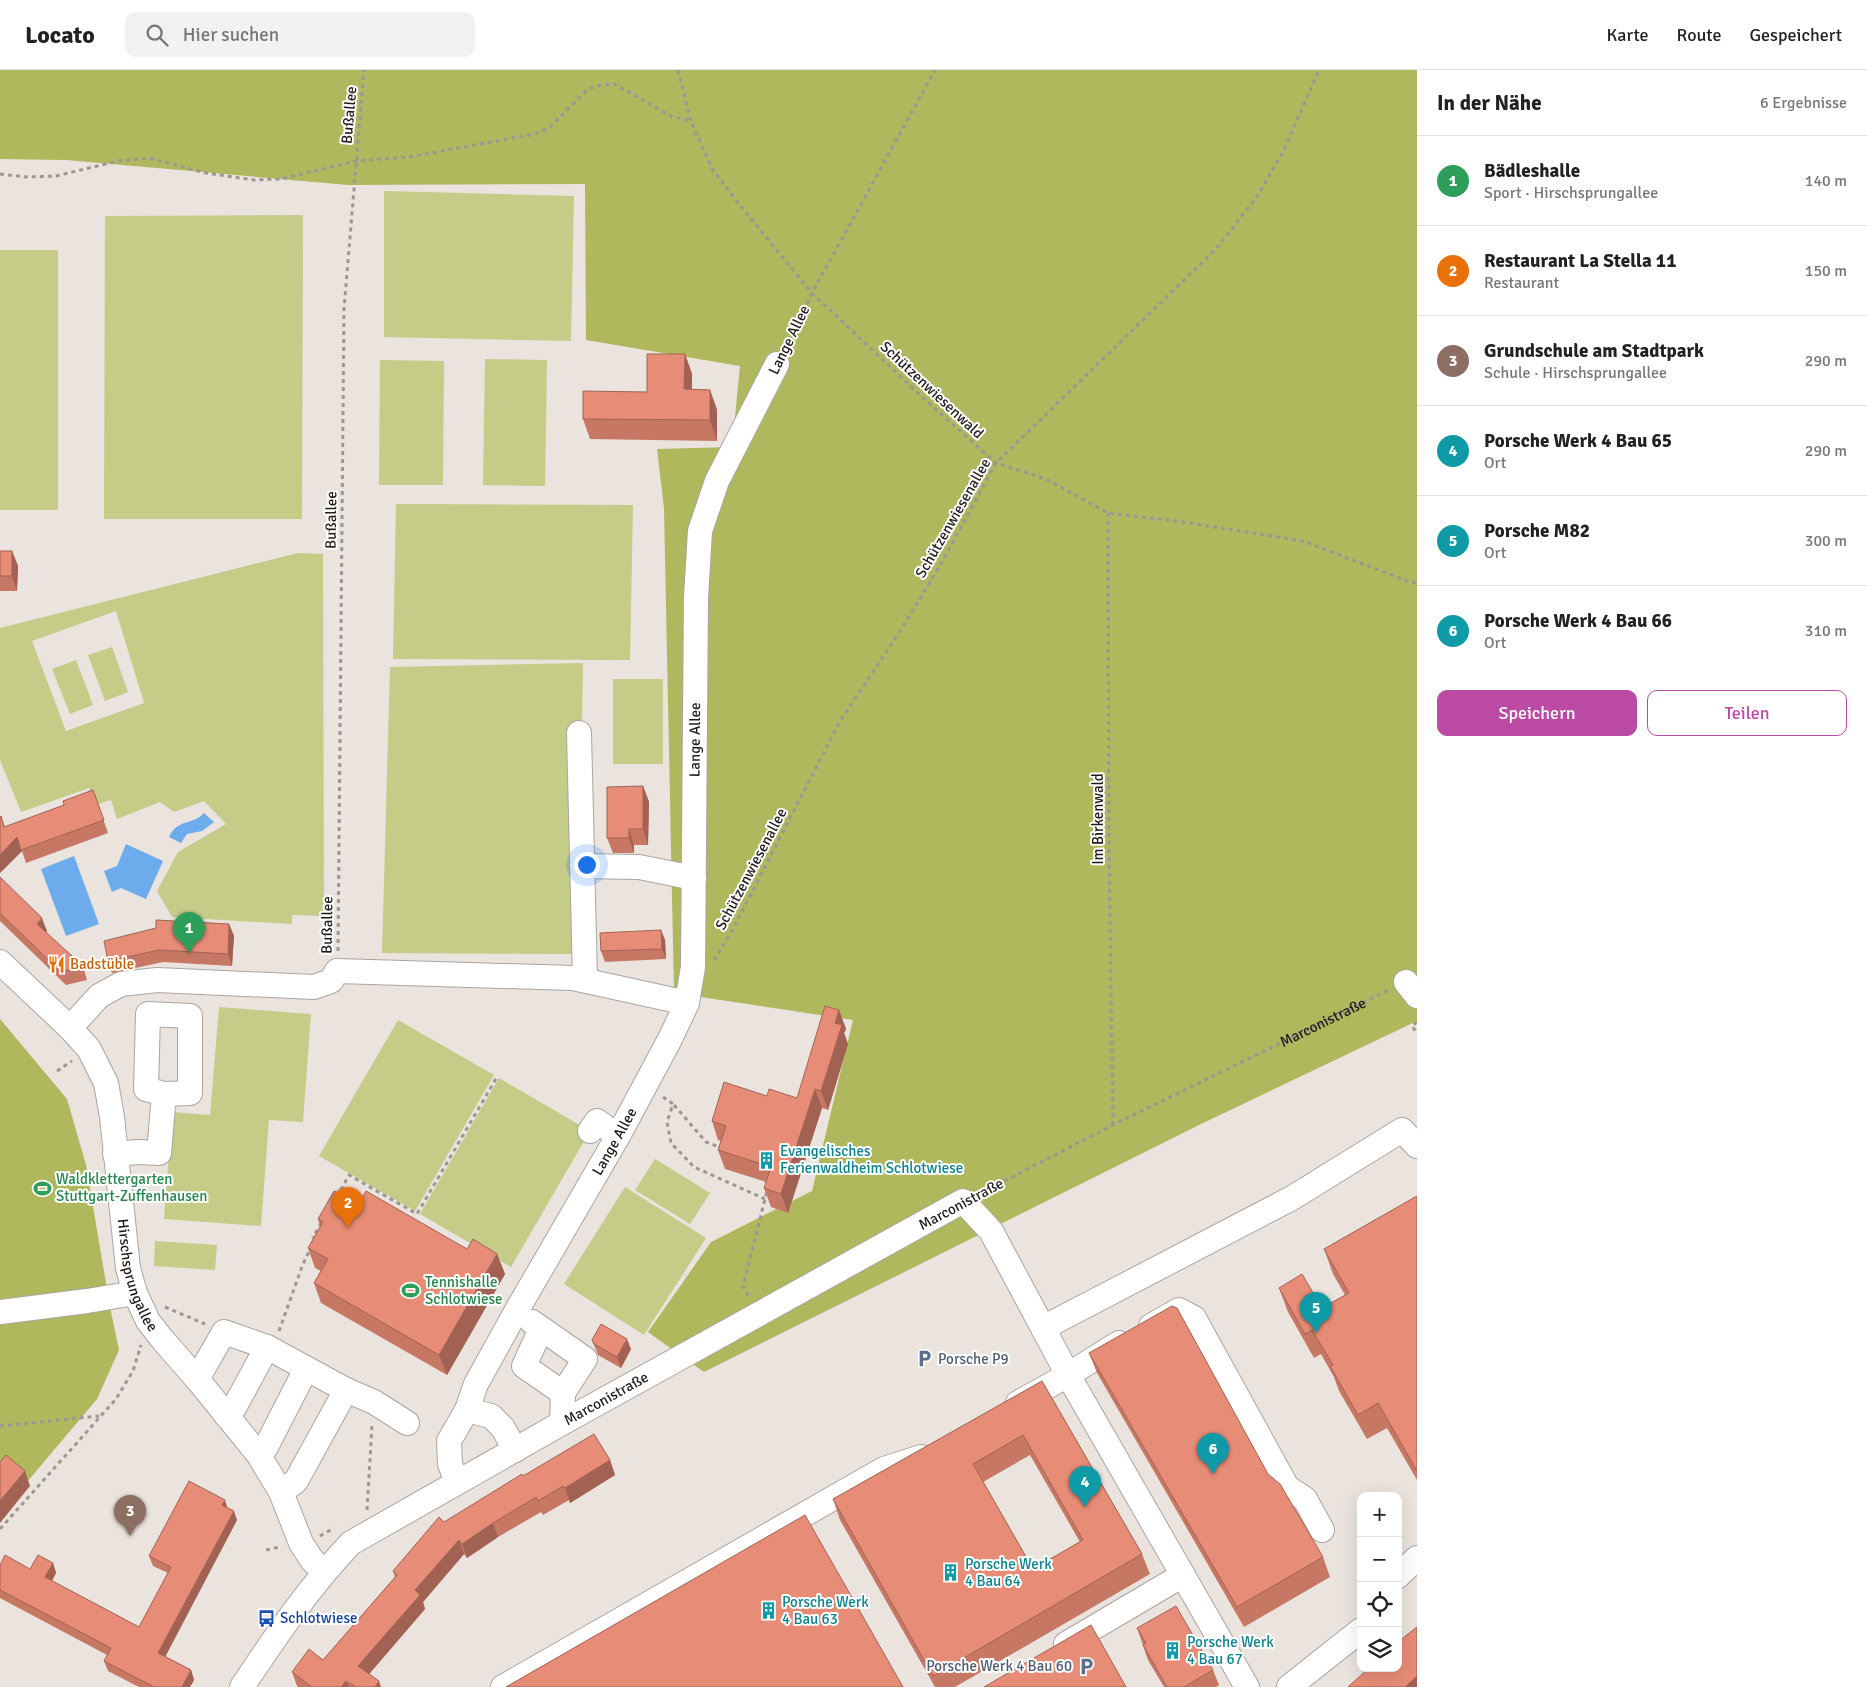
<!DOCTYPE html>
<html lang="de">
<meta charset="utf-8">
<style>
:root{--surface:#fff;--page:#f2f2f2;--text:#222;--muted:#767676;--line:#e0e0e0;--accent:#bb4aa5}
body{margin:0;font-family:Signika,sans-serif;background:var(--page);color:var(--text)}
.controls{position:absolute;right:15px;bottom:15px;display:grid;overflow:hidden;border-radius:10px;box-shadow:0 5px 20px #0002}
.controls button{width:45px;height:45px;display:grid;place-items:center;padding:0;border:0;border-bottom:1px solid var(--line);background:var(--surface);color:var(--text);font:25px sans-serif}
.you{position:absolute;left:586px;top:794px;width:18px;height:18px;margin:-12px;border:4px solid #fff;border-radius:50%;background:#1a73e8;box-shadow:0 0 0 8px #1a73e833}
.badge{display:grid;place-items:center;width:32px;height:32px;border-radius:50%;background:var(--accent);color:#fff;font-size:16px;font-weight:700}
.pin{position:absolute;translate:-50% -41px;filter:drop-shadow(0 1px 2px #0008)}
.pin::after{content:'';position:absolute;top:26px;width:18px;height:15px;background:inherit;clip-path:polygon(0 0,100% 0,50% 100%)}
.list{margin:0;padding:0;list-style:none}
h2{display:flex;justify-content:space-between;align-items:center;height:65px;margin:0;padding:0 20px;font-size:21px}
h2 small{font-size:16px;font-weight:400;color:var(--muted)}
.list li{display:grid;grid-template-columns:32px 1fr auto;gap:15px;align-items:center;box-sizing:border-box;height:90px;padding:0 20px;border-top:1px solid var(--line)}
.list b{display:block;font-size:19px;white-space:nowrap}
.list p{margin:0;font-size:16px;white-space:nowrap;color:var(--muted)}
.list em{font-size:16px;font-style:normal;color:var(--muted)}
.actions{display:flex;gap:10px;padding:15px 20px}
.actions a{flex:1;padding:11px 0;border:1px solid var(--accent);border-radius:10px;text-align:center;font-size:18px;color:var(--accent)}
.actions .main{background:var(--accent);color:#fff}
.icon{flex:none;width:28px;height:28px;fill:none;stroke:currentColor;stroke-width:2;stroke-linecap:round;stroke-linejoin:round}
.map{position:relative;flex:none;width:1417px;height:1617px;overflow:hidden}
header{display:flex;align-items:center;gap:30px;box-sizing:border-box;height:70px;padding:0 25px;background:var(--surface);border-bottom:1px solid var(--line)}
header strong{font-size:24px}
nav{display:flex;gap:28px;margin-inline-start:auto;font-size:18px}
.search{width:350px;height:45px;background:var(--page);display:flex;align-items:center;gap:12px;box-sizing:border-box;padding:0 18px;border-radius:10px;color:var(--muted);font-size:19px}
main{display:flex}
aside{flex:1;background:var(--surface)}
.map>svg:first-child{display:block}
.green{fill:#c4cc88;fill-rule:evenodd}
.forest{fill:#afb85d}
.water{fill:#6caced}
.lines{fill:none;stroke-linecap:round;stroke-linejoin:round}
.minor-casing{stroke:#aba5a0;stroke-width:26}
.path{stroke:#9c9793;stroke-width:3;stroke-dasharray:4 4;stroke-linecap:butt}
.minor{stroke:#fff;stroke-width:24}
.wall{fill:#c77865;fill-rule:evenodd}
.shaded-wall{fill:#a26253}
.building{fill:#e78c76;stroke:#a26253;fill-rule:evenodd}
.labels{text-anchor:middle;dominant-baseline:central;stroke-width:4;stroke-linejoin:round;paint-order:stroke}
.street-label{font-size:15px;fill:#1f1d1b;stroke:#fff}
.food-label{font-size:15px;fill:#c56008;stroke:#fff;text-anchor:start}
.culture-label{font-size:15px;fill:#0d838f;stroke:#fff;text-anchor:start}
.leisure-label{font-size:15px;fill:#27864d;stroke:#fff;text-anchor:start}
.service-label{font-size:15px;fill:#4e5e75;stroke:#fff;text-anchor:start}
.transit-label{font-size:15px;fill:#164399;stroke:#fff;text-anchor:start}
</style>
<header>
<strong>Locato</strong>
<div class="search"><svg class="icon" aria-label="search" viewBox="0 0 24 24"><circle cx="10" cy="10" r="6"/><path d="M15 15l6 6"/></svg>Hier suchen</div>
<nav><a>Karte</a><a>Route</a><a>Gespeichert</a></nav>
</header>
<main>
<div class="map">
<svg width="1417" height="1617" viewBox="0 0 1417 1617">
<rect width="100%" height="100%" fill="#eae3de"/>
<g class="green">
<polygon points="384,121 574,126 571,271 384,267"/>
<polygon points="303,145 302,449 104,449 105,146"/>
<rect x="0" y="180" width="58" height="260"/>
<polygon points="485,289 547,290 545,416 483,415"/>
<polygon points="380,290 444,291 443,415 379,415"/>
<polygon points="396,434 633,435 630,590 393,589"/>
<path d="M298,483L323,484L324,846L292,845V854L172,847L157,821L178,782L226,754L204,731L174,742L160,732L117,749L111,730L92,736L89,718L21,742L0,690V558ZM116,541L144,633L66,661L32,571Z"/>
<polygon points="112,577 128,622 105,631 88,585"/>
<polygon points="76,590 93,635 70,644 52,599"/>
<polygon points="583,593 578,884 382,883 390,597"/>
<rect x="613" y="609" width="50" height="85"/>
<polygon points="219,937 311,944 303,1052 269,1050 261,1156 164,1149 172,1042 210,1045"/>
<polygon points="398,950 494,1005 415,1141 319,1086"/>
<polygon points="499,1008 590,1061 511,1197 420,1144"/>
<polygon points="655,1089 710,1123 690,1154 635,1120"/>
<polygon points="625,1117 706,1168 644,1265 564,1214"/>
<polygon points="155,1171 217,1175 215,1200 154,1196"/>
</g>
<g class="forest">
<polygon points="0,0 1417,0 1417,951 1201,1054 704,1302 648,1262 711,1172 812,1121 853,950 674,923 664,438 657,379 732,377 740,296 586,270 585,114 348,115 66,90 0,89"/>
<polygon points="0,949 67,1029 86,1095 110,1237 119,1280 97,1329 0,1444"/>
</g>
<g class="water">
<path d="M204,743L214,752L202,761L187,764L181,773L169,767C178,748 192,756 204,743Z"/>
<polygon points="126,774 163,791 146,829 121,818 112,822 104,801 117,796"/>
<polygon points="74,786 99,854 66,866 41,799"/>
</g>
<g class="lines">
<defs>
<g id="minor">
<polyline points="579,663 585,910"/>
<polyline points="582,796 639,797 694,808"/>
<path id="s2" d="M0,892L70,958L89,979L106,1013L112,1047L128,1198L135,1223L148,1251L162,1269L197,1309L258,1384L281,1422L301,1473L312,1490L324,1502"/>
<polyline points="1406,912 1417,926"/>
<polyline points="70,958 99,926 121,914 157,910 314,917 331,911 337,901 573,908 687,933"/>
<polyline points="590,1061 597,1051 618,1066"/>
<polyline points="115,1084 138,1082 159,1083 164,1024 190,1023 190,946 148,944 146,1019 164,1024"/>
<polyline points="0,1242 87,1231 135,1223"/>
<polyline points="532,1252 585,1289 563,1323"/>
<polyline points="1151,1256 1179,1240 1194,1248 1287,1417 1305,1429 1322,1460"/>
<polyline points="541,1259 524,1296 563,1323 562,1353"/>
<polyline points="1119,1273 1068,1305 1043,1258 1292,1128 1402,1060 1417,1076"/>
<polyline points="197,1309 224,1262 267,1277 346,1320 374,1332 407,1353"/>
<polyline points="1018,1333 1068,1305 1247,1617"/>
<polyline points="467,1340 491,1346 503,1358 515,1380"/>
<polyline points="226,1345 234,1338 267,1277"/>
<polyline points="258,1384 266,1377 306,1299"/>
<path id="s3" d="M457,1412L450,1394L449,1371L467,1340L476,1314L517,1240L618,1066L670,969L687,933L693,897L696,528L700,461L717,411L777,294"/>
<polyline points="281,1422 296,1411 346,1320"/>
<polyline points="1398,1506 1417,1488"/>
<polyline points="1066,1574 1183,1505"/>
<path id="s4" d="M242,1617C276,1566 309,1517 351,1473L562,1353L963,1131L991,1161L1043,1258"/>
<polyline points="503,1617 884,1399 921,1387"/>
<polyline points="1289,1617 1361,1560"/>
</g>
</defs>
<use href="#minor" class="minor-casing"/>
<g class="path">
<polyline points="678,0 691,52 713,100 739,134 812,223 921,326 996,393 1046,409 1108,443 1176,451 1303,471 1410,512 1417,513"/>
<polyline points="0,104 26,107 56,106 118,91 149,88 206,103 254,110 281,109 356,91 409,87 535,64 550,57 588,19 601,15 614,14 671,46 691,51"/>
<polyline points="786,277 812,223 935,0"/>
<polyline points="1108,443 1109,778 1113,1055"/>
<polyline points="338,881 344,239 364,0"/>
<polyline points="714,890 732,861 839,653 900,561 941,494 996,393 1216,179 1256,128 1283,82 1319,0"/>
<polyline points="1417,952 1412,956 1417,963"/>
<polyline points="57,1001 72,991"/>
<polyline points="663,1027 673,1034 667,1052 671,1073 694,1097 765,1129"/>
<polyline points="674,1035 706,1072 722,1078"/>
<path id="s1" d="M983,1122L1113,1055L1389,920"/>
<polyline points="337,1127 349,1105 417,1144 497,1007"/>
<polyline points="316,1169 313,1167 322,1152"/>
<polyline points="748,1226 743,1216 767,1121"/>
<polyline points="165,1237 205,1254"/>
<polyline points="279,1261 303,1194 311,1178"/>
<polyline points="0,1356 99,1346"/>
<polyline points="367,1440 372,1355"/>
<polyline points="0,1459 116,1329 133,1301 141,1275"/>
<polyline points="320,1466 334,1458"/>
<polyline points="266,1480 280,1477"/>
</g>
<use href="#minor" class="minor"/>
</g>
<g class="wall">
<polygon points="685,284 692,304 692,319 710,320 717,340 717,371 590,369 583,349 647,322"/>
<polygon points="0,481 12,481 18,496 17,521 0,521"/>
<polygon points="643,716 649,732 648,775 634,775 634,783 613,783 607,768"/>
<polygon points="93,720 108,763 26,793 22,781 0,803 0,748 1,746 5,757 64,735"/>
<polygon points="0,807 47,861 46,863 83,896 87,910 66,915 0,851"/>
<polygon points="229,854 234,866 232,896 163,892 112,903 108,891"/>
<polygon points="661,860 665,870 666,889 605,892 601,881"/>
<polygon points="839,940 846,959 844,963 848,974 828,1040 822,1038 788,1143 771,1137 764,1118 766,1112 725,1099 718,1080 721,1071 718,1070 712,1051 767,1026 797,1028"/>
<polygon points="1417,1126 1417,1410 1387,1358 1367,1369 1339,1321 1334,1307 1321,1284 1314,1288 1288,1242 1279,1218 1322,1238 1345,1225 1333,1204 1324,1179"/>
<polygon points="359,1134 467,1179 497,1184 505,1204 447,1305 321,1233 314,1213 321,1201 315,1198 308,1178 320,1156 318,1149"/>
<polygon points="592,1270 631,1279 621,1298 598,1285"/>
<polygon points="1089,1283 1268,1404 1323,1487 1330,1507 1244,1557 1097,1303"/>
<path d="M1042,1311L1142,1484L1150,1504L955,1617H935L840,1450L833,1429ZM1030,1385L1080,1472L1033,1499L983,1412Z"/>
<polygon points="610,1390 615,1405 570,1433 569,1430 543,1445 541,1442 498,1467 467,1488 464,1484 423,1532 425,1539 369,1604 381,1617 298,1617 297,1616 292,1602 323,1590 395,1507 393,1501 523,1406"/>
<polygon points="227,1437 237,1450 165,1586 191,1600 194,1610 190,1617 139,1617 108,1601 104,1591 107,1585 0,1528 0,1495 30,1499 53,1493 56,1503 52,1511 139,1557 168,1503 153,1496 149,1486"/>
<polygon points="1137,1558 1213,1600 1219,1615 1216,1617 1164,1617 1148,1590"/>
</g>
<g class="shaded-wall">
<polygon points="685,284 692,304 692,339 684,319"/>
<polygon points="710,320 717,340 717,371 710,350"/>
<polygon points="12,481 18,496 17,521 12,506"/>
<polygon points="643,716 649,732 648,775 643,759"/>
<polygon points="629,759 634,775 634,783 629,768"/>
<polygon points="17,767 22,781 0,803 0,785"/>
<polygon points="42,848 47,861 41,868 37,854"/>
<polygon points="229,854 234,866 232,896 228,884"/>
<polygon points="661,860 665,870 666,889 662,879"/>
<polygon points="839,940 846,959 844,963 848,974 828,1040 821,1021 835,953"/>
<polygon points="815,1019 822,1038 788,1143 781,1124"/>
<polygon points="497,1184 505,1204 447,1305 439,1285"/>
<polygon points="627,1269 631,1279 621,1298 617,1287"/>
<polygon points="610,1390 615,1405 570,1433 565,1418"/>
<polygon points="25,1401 30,1416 0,1453 0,1431"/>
<polygon points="225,1430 228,1440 222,1435"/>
<polygon points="234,1441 237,1450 162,1593 158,1583"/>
<polygon points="493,1453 498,1467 467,1488 462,1474"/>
<polygon points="459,1470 464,1484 423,1532 425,1539 364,1610 358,1596 415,1520"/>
<polygon points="53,1493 56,1503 48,1517 45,1507"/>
<polygon points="191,1600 194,1610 190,1617 182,1617"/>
<polygon points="1417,1606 1417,1617 1405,1617"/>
<polygon points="346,1611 349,1617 341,1617"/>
<polygon points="379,1611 381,1617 375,1617"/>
</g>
<g class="building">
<polygon points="647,284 685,284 684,319 710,320 710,350 583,349 583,321 647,322"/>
<rect x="0" y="481" width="12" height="25"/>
<polygon points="643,716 643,759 629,759 629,768 607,768 607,717"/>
<polygon points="93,720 104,750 21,780 17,767 0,785 0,748 1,746 4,757 64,735 63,731"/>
<polygon points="0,807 42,848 37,854 83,896 61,902 0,843"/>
<polygon points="156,850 229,854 228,884 159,880 108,891 104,871 156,858"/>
<polygon points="661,860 662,879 601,881 600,863"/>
<polygon points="825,936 839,940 835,953 842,955 821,1021 815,1019 781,1124 764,1118 771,1097 718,1080 726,1056 712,1051 724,1012 767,1026 769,1019 797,1028"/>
<polygon points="334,1121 359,1134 366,1121 467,1179 473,1169 497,1184 439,1285 314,1213 328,1189 308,1178 323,1152 318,1149"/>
<polygon points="1417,1126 1417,1401 1378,1333 1358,1345 1330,1296 1333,1295 1312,1260 1305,1264 1279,1218 1302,1204 1322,1238 1349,1223 1324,1179"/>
<polygon points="1172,1236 1177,1238 1268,1404 1280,1414 1323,1487 1237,1537 1089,1283"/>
<polygon points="601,1254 627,1269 617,1287 594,1274 592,1270"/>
<path d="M1042,1311L1142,1484L933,1606L833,1429ZM1023,1365L1083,1470L1033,1499L973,1394Z"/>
<polygon points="594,1364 610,1390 565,1418 563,1416 538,1431 536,1427 493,1453 462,1474 459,1470 415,1520 420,1525 358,1596 379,1611 375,1617 356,1617 346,1611 341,1617 312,1617 292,1602 309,1579 323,1590 397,1505 393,1501 439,1447 444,1452 522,1404 523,1406"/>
<polygon points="6,1385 25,1401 0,1431 0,1392"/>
<polygon points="189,1411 225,1430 222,1435 234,1441 158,1583 191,1600 182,1617 154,1617 104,1591 111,1578 0,1520 0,1495 5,1485 30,1499 38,1485 53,1493 45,1507 139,1557 171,1497 149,1486"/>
<polygon points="805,1445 903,1617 506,1617"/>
<polygon points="1176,1536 1213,1600 1184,1617 1167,1617 1143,1575 1146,1573 1137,1558"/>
<polygon points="1091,1555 1126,1617 984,1617"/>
<polygon points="1417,1557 1417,1606 1405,1617 1348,1617 1369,1598 1398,1598 1398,1572"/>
</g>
<defs>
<symbol id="restaurant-bare" viewBox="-9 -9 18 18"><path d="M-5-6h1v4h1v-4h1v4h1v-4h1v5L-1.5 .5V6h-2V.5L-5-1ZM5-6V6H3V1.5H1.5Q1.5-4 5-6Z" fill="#e8710a" stroke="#fff" stroke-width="2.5" paint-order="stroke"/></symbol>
<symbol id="building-bare" viewBox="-9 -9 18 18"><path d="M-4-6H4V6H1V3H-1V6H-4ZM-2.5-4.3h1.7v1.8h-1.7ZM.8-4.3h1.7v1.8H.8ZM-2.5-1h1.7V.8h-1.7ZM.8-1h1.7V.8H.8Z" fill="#0f9aa8" stroke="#fff" stroke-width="2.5" paint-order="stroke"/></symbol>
<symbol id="stadium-bare" viewBox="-9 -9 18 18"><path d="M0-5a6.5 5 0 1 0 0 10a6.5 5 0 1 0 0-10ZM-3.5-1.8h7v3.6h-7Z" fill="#2e9e5b" stroke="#fff" stroke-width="2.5" paint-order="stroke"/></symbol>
<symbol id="parking-bare" viewBox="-9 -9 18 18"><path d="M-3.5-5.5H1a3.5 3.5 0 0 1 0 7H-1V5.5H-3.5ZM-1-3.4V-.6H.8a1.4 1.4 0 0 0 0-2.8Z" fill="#5c6f8a" stroke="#fff" stroke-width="2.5" paint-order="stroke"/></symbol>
<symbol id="bus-bare" viewBox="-9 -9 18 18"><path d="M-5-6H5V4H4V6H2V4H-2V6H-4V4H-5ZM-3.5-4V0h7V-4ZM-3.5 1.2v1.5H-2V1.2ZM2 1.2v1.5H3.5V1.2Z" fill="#1a4fb4" stroke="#fff" stroke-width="2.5" paint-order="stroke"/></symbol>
</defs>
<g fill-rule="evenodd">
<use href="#restaurant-bare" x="44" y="882" width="25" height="25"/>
<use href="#building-bare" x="754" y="1078" width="25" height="25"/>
<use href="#stadium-bare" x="30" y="1106" width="25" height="25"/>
<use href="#stadium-bare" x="398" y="1208" width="25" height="25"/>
<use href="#parking-bare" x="912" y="1276" width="25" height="25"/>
<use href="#building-bare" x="938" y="1490" width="25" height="25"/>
<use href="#building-bare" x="756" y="1528" width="25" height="25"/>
<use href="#bus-bare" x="254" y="1536" width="25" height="25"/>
<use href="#building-bare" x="1160" y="1568" width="25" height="25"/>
<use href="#parking-bare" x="1074" y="1584" width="25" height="25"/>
</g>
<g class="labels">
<g class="street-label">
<text transform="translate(349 45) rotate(-85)">Bußallee</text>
<text transform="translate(789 270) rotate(-64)">Lange Allee</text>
<text transform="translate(932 320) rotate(43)">Schützenwiesenwald</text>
<text transform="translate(953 448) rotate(-60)">Schützenwiesenallee</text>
<text transform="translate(331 450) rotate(-89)">Bußallee</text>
<text stroke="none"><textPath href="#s3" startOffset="805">Lange Allee</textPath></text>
<text transform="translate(1098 749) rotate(-90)">Im Birkenwald</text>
<text transform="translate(751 799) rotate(-62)">Schützenwiesenallee</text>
<text transform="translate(327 855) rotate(-89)">Bußallee</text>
<text stroke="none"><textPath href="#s1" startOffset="380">Marconistraße</textPath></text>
<text stroke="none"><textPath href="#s3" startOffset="385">Lange Allee</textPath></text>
<text transform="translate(961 1134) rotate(-28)">Marconistraße</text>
<text stroke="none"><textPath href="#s2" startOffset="358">Hirschsprungallee</textPath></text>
<text stroke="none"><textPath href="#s4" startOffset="474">Marconistraße</textPath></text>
</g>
<g class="food-label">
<text x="70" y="894">Badstüble</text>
</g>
<g class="culture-label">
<text x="780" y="1081">Evangelisches<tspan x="780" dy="17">Ferienwaldheim Schlotwiese</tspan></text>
<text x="965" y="1494">Porsche Werk<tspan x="965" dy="17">4 Bau 64</tspan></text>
<text x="782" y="1532">Porsche Werk<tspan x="782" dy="17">4 Bau 63</tspan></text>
<text x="1187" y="1572">Porsche Werk<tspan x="1187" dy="17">4 Bau 67</tspan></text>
</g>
<g class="leisure-label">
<text x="56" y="1109">Waldklettergarten<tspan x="56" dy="17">Stuttgart-Zuffenhausen</tspan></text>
<text x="425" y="1212">Tennishalle<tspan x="425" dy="17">Schlotwiese</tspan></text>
</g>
<g class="service-label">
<text x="938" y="1289">Porsche P9</text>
<text x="1072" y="1596" text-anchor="end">Porsche Werk 4 Bau 60</text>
</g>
<g class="transit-label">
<text x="280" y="1548">Schlotwiese</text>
</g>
</g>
</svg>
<div class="controls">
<button>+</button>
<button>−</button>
<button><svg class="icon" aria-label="locate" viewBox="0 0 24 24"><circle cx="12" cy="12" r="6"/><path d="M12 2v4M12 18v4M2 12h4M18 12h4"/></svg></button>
<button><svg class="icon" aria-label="layers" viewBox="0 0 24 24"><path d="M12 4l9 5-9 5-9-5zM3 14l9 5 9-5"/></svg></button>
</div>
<div class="you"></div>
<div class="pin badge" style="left:189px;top:883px;background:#2e9e5b">1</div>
<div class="pin badge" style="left:348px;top:1158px;background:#e8710a">2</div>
<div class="pin badge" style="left:130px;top:1466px;background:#8d6e63">3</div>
<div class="pin badge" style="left:1085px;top:1437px;background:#0f9aa8">4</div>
<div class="pin badge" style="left:1316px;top:1263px;background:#0f9aa8">5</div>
<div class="pin badge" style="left:1213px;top:1404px;background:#0f9aa8">6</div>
</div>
<aside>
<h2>In der Nähe<small>6 Ergebnisse</small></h2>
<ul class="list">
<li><span class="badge" style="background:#2e9e5b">1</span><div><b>Bädleshalle</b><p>Sport · Hirschsprungallee</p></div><em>140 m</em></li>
<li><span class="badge" style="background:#e8710a">2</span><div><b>Restaurant La Stella 11</b><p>Restaurant</p></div><em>150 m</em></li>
<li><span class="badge" style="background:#8d6e63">3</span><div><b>Grundschule am Stadtpark</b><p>Schule · Hirschsprungallee</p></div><em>290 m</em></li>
<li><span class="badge" style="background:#0f9aa8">4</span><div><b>Porsche Werk 4 Bau 65</b><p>Ort</p></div><em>290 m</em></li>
<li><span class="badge" style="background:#0f9aa8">5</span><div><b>Porsche M82</b><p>Ort</p></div><em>300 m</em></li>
<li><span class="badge" style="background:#0f9aa8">6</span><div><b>Porsche Werk 4 Bau 66</b><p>Ort</p></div><em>310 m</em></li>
</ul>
<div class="actions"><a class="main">Speichern</a><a>Teilen</a></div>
</aside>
</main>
